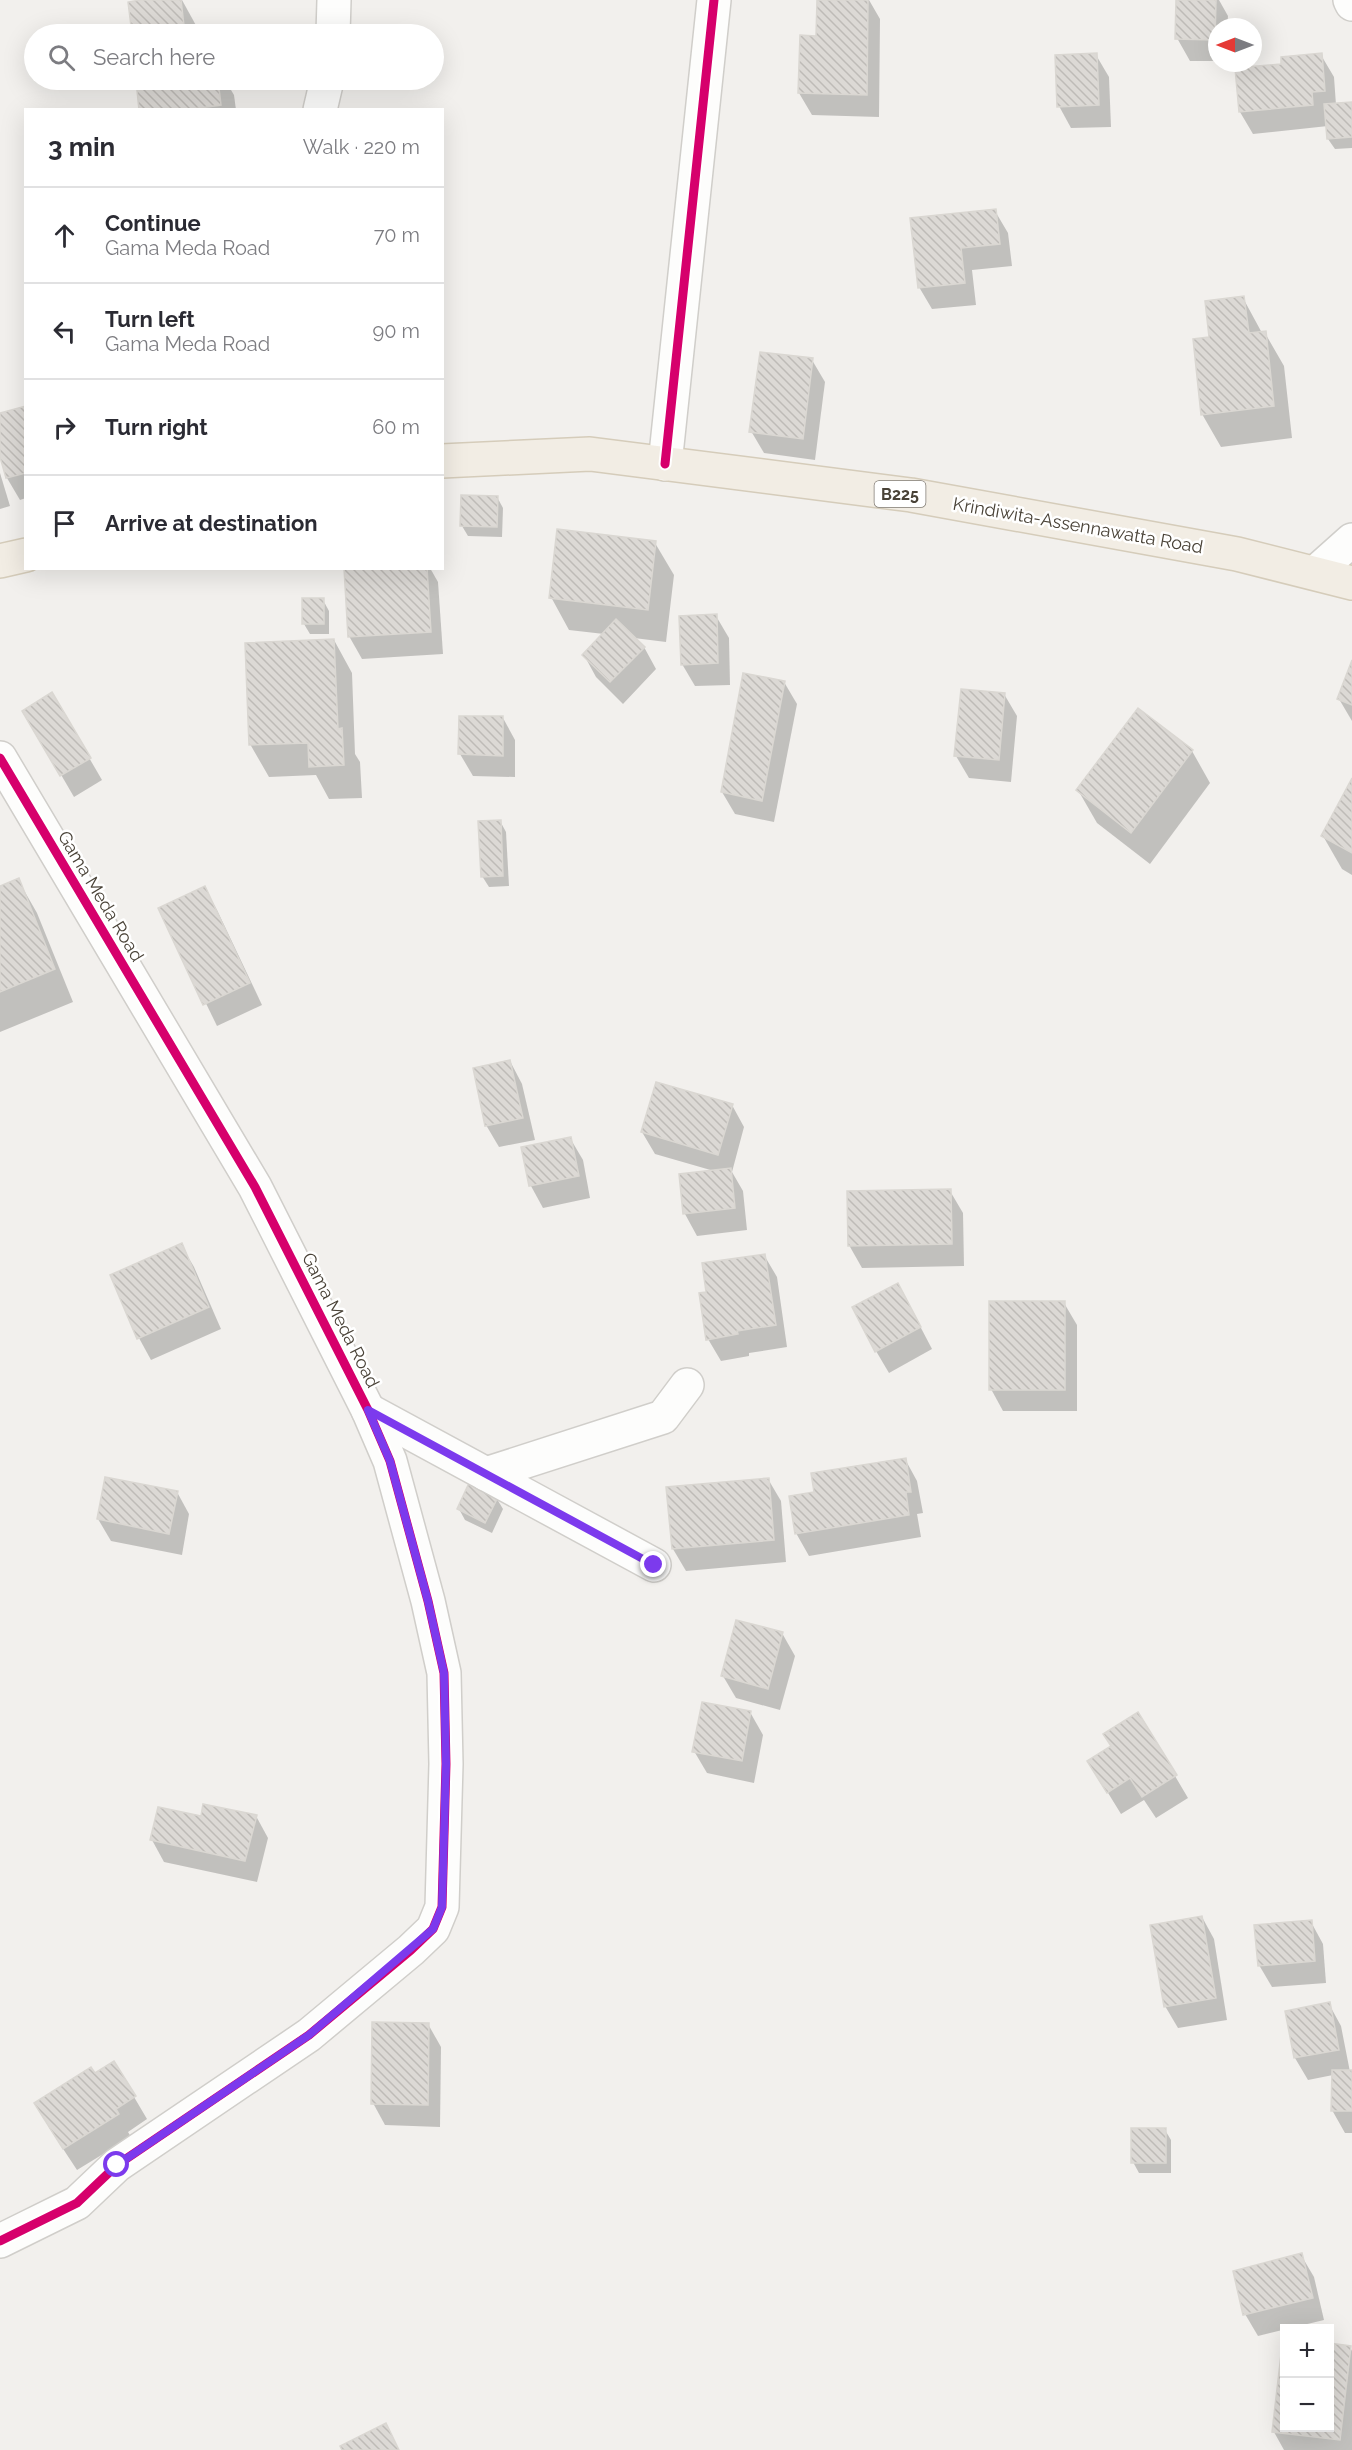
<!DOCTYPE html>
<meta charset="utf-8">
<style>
:root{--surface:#fff;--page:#f7f7f7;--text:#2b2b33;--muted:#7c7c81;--line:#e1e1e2}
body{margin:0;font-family:Raleway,sans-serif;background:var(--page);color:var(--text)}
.controls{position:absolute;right:18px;bottom:18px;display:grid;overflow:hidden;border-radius:0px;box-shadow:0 6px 24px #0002}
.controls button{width:54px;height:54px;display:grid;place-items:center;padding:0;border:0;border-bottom:2px solid var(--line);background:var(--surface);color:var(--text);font:30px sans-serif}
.compass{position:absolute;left:1208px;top:18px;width:54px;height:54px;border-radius:50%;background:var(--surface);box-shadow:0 6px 24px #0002;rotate:270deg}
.stop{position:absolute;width:18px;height:18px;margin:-14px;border:4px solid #7c3aed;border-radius:50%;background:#fff}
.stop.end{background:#7c3aed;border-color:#fff;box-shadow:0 2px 6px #0008}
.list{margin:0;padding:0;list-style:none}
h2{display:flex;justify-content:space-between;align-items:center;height:78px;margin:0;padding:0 24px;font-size:26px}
h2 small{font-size:20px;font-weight:400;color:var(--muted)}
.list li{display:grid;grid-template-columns:39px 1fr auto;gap:18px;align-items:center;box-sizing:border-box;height:96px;padding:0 24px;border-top:2px solid var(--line)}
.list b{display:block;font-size:22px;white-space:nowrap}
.list p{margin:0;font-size:20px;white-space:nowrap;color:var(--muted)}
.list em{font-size:20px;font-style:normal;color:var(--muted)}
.icon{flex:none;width:33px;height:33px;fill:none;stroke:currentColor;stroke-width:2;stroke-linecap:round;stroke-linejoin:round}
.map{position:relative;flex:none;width:1352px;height:2450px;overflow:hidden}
.search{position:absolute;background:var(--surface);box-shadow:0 6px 24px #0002;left:24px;top:24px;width:420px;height:66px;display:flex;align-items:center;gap:15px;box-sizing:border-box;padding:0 21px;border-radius:33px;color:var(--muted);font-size:22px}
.panel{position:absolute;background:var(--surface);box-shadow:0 6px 24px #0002;left:24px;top:108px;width:420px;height:462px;border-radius:0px}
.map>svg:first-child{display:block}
.shadow{fill:#0003}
.building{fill:url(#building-back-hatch);stroke:#dad7d2;stroke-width:1.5}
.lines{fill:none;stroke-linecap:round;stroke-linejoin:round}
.minor-casing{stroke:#d0ceca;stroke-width:36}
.major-casing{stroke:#d5ccba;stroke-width:36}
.minor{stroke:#fdfdfc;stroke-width:33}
.major{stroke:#f2ede4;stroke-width:33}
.cycleway-casing{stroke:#fff;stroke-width:13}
.cycleway{stroke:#d6006c;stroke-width:9}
.route{stroke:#7c3aed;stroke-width:8}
.labels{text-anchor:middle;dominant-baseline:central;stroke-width:5;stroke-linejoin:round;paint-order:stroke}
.shield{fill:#fff;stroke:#807b73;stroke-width:1.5}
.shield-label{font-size:16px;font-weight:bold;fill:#494237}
.street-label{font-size:18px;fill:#494237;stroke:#fff}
</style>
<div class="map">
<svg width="1352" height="2450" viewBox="0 0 1352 2450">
<defs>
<pattern id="building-back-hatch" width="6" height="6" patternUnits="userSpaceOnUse" patternTransform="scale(1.5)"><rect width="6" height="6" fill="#dcd9d5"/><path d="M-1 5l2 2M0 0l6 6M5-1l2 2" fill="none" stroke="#bebbb7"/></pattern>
</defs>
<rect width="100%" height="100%" fill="#f2f0ed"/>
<g class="shadow">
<polygon points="151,0 182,0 198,29 199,34 133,34 129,3"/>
<polygon points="819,0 869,0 880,19 879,117 812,115 799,93 801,37 818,37"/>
<polygon points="1177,0 1219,0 1228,16 1227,27 1217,27 1217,61 1190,61 1177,38"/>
<polygon points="1096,55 1109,77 1111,127 1071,128 1059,106"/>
<polygon points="1321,55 1334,77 1336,105 1352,104 1352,148 1335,149 1328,139 1328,126 1253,134 1240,112 1283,65"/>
<polygon points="137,80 225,80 234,95 236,110 141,110"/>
<polygon points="995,211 1008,233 1012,266 972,270 976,305 932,309 919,287"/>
<polygon points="1243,298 1262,333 1265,333 1284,366 1292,438 1221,447 1202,414 1210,339"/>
<polygon points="812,360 825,382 815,460 764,453 751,431"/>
<polygon points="26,408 26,498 20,500 7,478 0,451 0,414"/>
<polygon points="0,473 10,506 0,509"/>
<polygon points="497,497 503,508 502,537 468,536 462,526"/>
<polygon points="655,543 674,575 666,642 634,638 644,647 656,669 623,704 596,677 584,655 604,634 569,630 551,597"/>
<polygon points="345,568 430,568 438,582 443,654 362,659 349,636"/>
<polygon points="323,600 329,611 329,634 310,634 304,624"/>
<polygon points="716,616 729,638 730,685 695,686 682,664"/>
<polygon points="334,640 352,673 355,754 360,762 362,798 329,799 316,775 269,777 250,744"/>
<polygon points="1352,664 1352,721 1339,699"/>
<polygon points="784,682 797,704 774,822 735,814 722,792"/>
<polygon points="52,694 102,780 74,797 24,711"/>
<polygon points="1004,694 1017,716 1011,782 969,778 956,756"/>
<polygon points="503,718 515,740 515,777 473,776 460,754"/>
<polygon points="1192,751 1210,783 1150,864 1097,823 1078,790"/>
<polygon points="1352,781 1352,875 1342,869 1323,836"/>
<polygon points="500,821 506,832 509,886 489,887 482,876"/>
<polygon points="18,880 37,913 73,1002 0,1032 0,887"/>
<polygon points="205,888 217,910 262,1005 217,1026 160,909"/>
<polygon points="510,1061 522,1084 535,1140 499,1147 486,1125"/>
<polygon points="732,1105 744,1127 732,1172 743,1191 747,1230 697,1236 685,1214 680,1175 714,1171 655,1154 642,1132"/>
<polygon points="570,1138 583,1160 590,1198 543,1208 531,1186"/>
<polygon points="950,1191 963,1213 964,1266 862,1268 849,1245"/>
<polygon points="181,1245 194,1267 221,1329 151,1360 139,1338"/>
<polygon points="764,1255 777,1277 787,1347 749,1353 749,1356 721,1361 708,1339 707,1293"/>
<polygon points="1064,1303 1077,1325 1077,1411 1003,1411 991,1389"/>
<polygon points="910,1307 932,1349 889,1373 876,1351"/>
<polygon points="905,1459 917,1481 923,1513 917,1514 921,1537 809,1556 796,1533 816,1493"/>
<polygon points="768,1479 781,1501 786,1562 686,1571 673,1549 668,1488"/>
<polygon points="177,1492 189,1514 182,1555 111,1541 98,1519"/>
<polygon points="497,1499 503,1509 492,1533 465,1520 459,1509"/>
<polygon points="782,1633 795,1656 780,1710 736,1698 723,1676"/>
<polygon points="750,1712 763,1735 754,1783 707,1773 694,1751"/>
<polygon points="1089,1762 1175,1776 1188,1798 1156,1818 1144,1800 1121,1814"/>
<polygon points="256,1816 268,1838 257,1882 164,1862 152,1840"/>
<polygon points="1202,1917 1214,1939 1227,2020 1178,2028 1165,2006"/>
<polygon points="1311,1922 1323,1944 1326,1983 1272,1987 1259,1965"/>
<polygon points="1329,2004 1341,2026 1350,2072 1352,2072 1352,2133 1345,2133 1332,2110 1333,2075 1308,2080 1295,2058"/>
<polygon points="428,2024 441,2047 440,2127 385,2125 373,2103"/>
<polygon points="114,2063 147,2119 128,2132 131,2137 77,2170 48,2126 94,2075"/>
<polygon points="1165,2130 1171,2140 1171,2173 1139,2173 1133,2162"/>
<polygon points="1301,2255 1314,2277 1324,2320 1258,2336 1245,2314"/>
<polygon points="1284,2340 1284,2428 1330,2428 1330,2345 1350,2347 1352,2351 1352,2450 1284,2450 1274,2432"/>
</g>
<g class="building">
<polygon points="140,0 181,0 185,34 132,34 128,2"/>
<polygon points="817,0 868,0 867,95 798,93 800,35 816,36"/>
<polygon points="1176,0 1216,0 1215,40 1175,39"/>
<polygon points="1097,53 1099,105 1057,107 1055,55"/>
<polygon points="1322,53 1325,91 1312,92 1313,105 1239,112 1235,68 1281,64 1281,57"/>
<polygon points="136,80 218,80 221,105 185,110 139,110"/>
<polygon points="1352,102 1352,137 1327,139 1324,104"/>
<polygon points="996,209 1000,244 961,248 965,283 918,288 910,218"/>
<polygon points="1244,296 1249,333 1266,331 1274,406 1201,415 1193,339 1209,337 1205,301"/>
<polygon points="760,352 813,358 803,439 749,432"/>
<polygon points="26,406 26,473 6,478 0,457 0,413"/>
<polygon points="461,495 498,496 497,527 460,526"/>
<polygon points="557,529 656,541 648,610 549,598"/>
<polygon points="344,568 427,568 431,632 348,637"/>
<rect x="302" y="598" width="22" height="26"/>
<polygon points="717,614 718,663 681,665 679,616"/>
<polygon points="616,619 645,647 610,682 582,655"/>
<polygon points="334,639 338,729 342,728 344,765 309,767 308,743 249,745 245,643"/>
<polygon points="1352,660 1352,705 1337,699"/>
<polygon points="743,673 785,681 762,801 721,792"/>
<polygon points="961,689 1005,693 999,760 954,756"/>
<polygon points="52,692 91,758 60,776 22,711"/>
<polygon points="1138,708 1193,750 1131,833 1076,790"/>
<polygon points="459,716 503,716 503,756 458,754"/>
<polygon points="1352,778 1352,853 1321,836"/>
<polygon points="501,820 503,876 481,877 478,821"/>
<polygon points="19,878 55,969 0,992 0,886"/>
<polygon points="205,886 250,983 203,1005 158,908"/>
<polygon points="510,1060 523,1118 485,1126 473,1068"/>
<polygon points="656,1082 733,1104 718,1155 641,1132"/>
<polygon points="571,1137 579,1176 529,1186 521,1147"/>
<polygon points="731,1168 735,1208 683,1214 679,1174"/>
<polygon points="951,1189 952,1244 848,1246 847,1191"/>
<polygon points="182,1243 209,1307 137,1339 110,1275"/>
<polygon points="765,1254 776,1325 737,1331 738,1334 706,1340 699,1293 706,1292 702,1263"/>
<polygon points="898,1283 921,1327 875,1352 852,1307"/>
<rect x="989" y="1301" width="76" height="89"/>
<polygon points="906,1458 911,1492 906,1492 909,1515 795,1534 789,1496 814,1492 811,1473"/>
<polygon points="105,1477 178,1491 169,1534 97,1519"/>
<polygon points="769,1478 774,1540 672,1549 666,1487"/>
<polygon points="469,1483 498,1497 485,1523 457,1509"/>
<polygon points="736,1620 783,1632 768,1689 721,1676"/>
<polygon points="702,1702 751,1711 742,1761 692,1752"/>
<polygon points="1138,1712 1177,1775 1142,1797 1130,1778 1107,1793 1087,1761 1111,1746 1103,1734"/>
<polygon points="203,1804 257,1815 245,1861 150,1840 158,1807 201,1816"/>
<polygon points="1202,1916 1216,1998 1164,2007 1150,1925"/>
<polygon points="1312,1920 1315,1961 1258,1966 1254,1925"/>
<polygon points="1330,2002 1339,2050 1294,2058 1285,2011"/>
<polygon points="372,2022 429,2023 428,2105 371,2104"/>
<polygon points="114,2061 136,2096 116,2109 119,2114 63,2149 34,2103 91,2067 95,2073"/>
<polygon points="1332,2070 1352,2070 1352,2111 1331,2111"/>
<rect x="1131" y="2128" width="35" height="35"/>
<polygon points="1302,2253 1313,2298 1243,2315 1233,2271"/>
<polygon points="1283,2337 1284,2428 1330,2428 1330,2343 1351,2346 1340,2440 1272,2432"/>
<polygon points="386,2423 399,2450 342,2450 340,2446"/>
</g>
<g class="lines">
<defs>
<g id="minor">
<polyline points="1350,0 1352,4"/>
<polyline points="333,34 334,0"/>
<polyline points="320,110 327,80"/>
<polyline points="665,464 714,0"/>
<polyline points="1315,573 1352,540"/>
<polyline points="0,758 255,1187 368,1410 390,1461 428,1601 444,1673 446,1764 442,1907 433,1929 411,1950 309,2035 117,2165 77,2203 0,2241"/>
<polyline points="368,1410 654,1565"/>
<polyline points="486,1474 663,1417 687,1385"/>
</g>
<g id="major">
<polyline points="442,461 590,454 911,495 1237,554 1352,583"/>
<polyline points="0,561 26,555"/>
</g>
</defs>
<use href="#minor" class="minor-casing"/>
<use href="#major" class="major-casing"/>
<use href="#minor" class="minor"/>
<use href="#major" class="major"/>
<defs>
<g id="cycleway">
<polyline points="665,464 714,0"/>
<polyline points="0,758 255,1187 368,1410 390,1461 428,1601 444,1673 446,1764 442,1907 433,1929 411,1950 309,2035 117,2165 77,2203 0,2241"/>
</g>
</defs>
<use href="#cycleway" class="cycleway-casing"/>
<use href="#cycleway" class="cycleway"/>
</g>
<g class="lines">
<polyline class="route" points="117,2165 309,2035 433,1929 442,1907 446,1764 444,1673 428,1601 390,1461 368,1410 654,1565"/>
</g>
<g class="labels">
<rect class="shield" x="874.5" y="481" width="51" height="26" rx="4.5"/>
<g class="shield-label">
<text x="900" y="494">B225</text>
</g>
<g class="street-label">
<text transform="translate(1078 525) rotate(10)">Krindiwita-Assennawatta Road</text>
<text transform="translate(101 896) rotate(59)">Gama Meda Road</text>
<text transform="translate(341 1320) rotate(63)">Gama Meda Road</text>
</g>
</g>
</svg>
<div class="controls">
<button>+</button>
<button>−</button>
</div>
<svg class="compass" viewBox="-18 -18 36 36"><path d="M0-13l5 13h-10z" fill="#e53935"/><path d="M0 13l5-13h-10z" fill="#7c7c81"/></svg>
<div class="stop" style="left:117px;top:2165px"></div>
<div class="stop end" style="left:654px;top:1565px"></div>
<div class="search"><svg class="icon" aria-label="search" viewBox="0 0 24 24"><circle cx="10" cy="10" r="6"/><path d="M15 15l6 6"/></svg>Search here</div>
<section class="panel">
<h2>3 min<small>Walk · 220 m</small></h2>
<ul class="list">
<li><svg class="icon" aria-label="ahead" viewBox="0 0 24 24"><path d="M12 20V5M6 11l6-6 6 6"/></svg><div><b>Continue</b><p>Gama Meda Road</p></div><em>70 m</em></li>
<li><svg class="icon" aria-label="left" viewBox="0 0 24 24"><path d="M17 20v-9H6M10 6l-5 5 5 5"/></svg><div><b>Turn left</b><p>Gama Meda Road</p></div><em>90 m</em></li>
<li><svg class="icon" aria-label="right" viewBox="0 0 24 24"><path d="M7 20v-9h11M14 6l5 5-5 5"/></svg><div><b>Turn right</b></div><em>60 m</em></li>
<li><svg class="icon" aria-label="arrive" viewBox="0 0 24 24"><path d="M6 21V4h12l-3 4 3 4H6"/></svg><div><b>Arrive at destination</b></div></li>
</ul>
</section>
</div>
